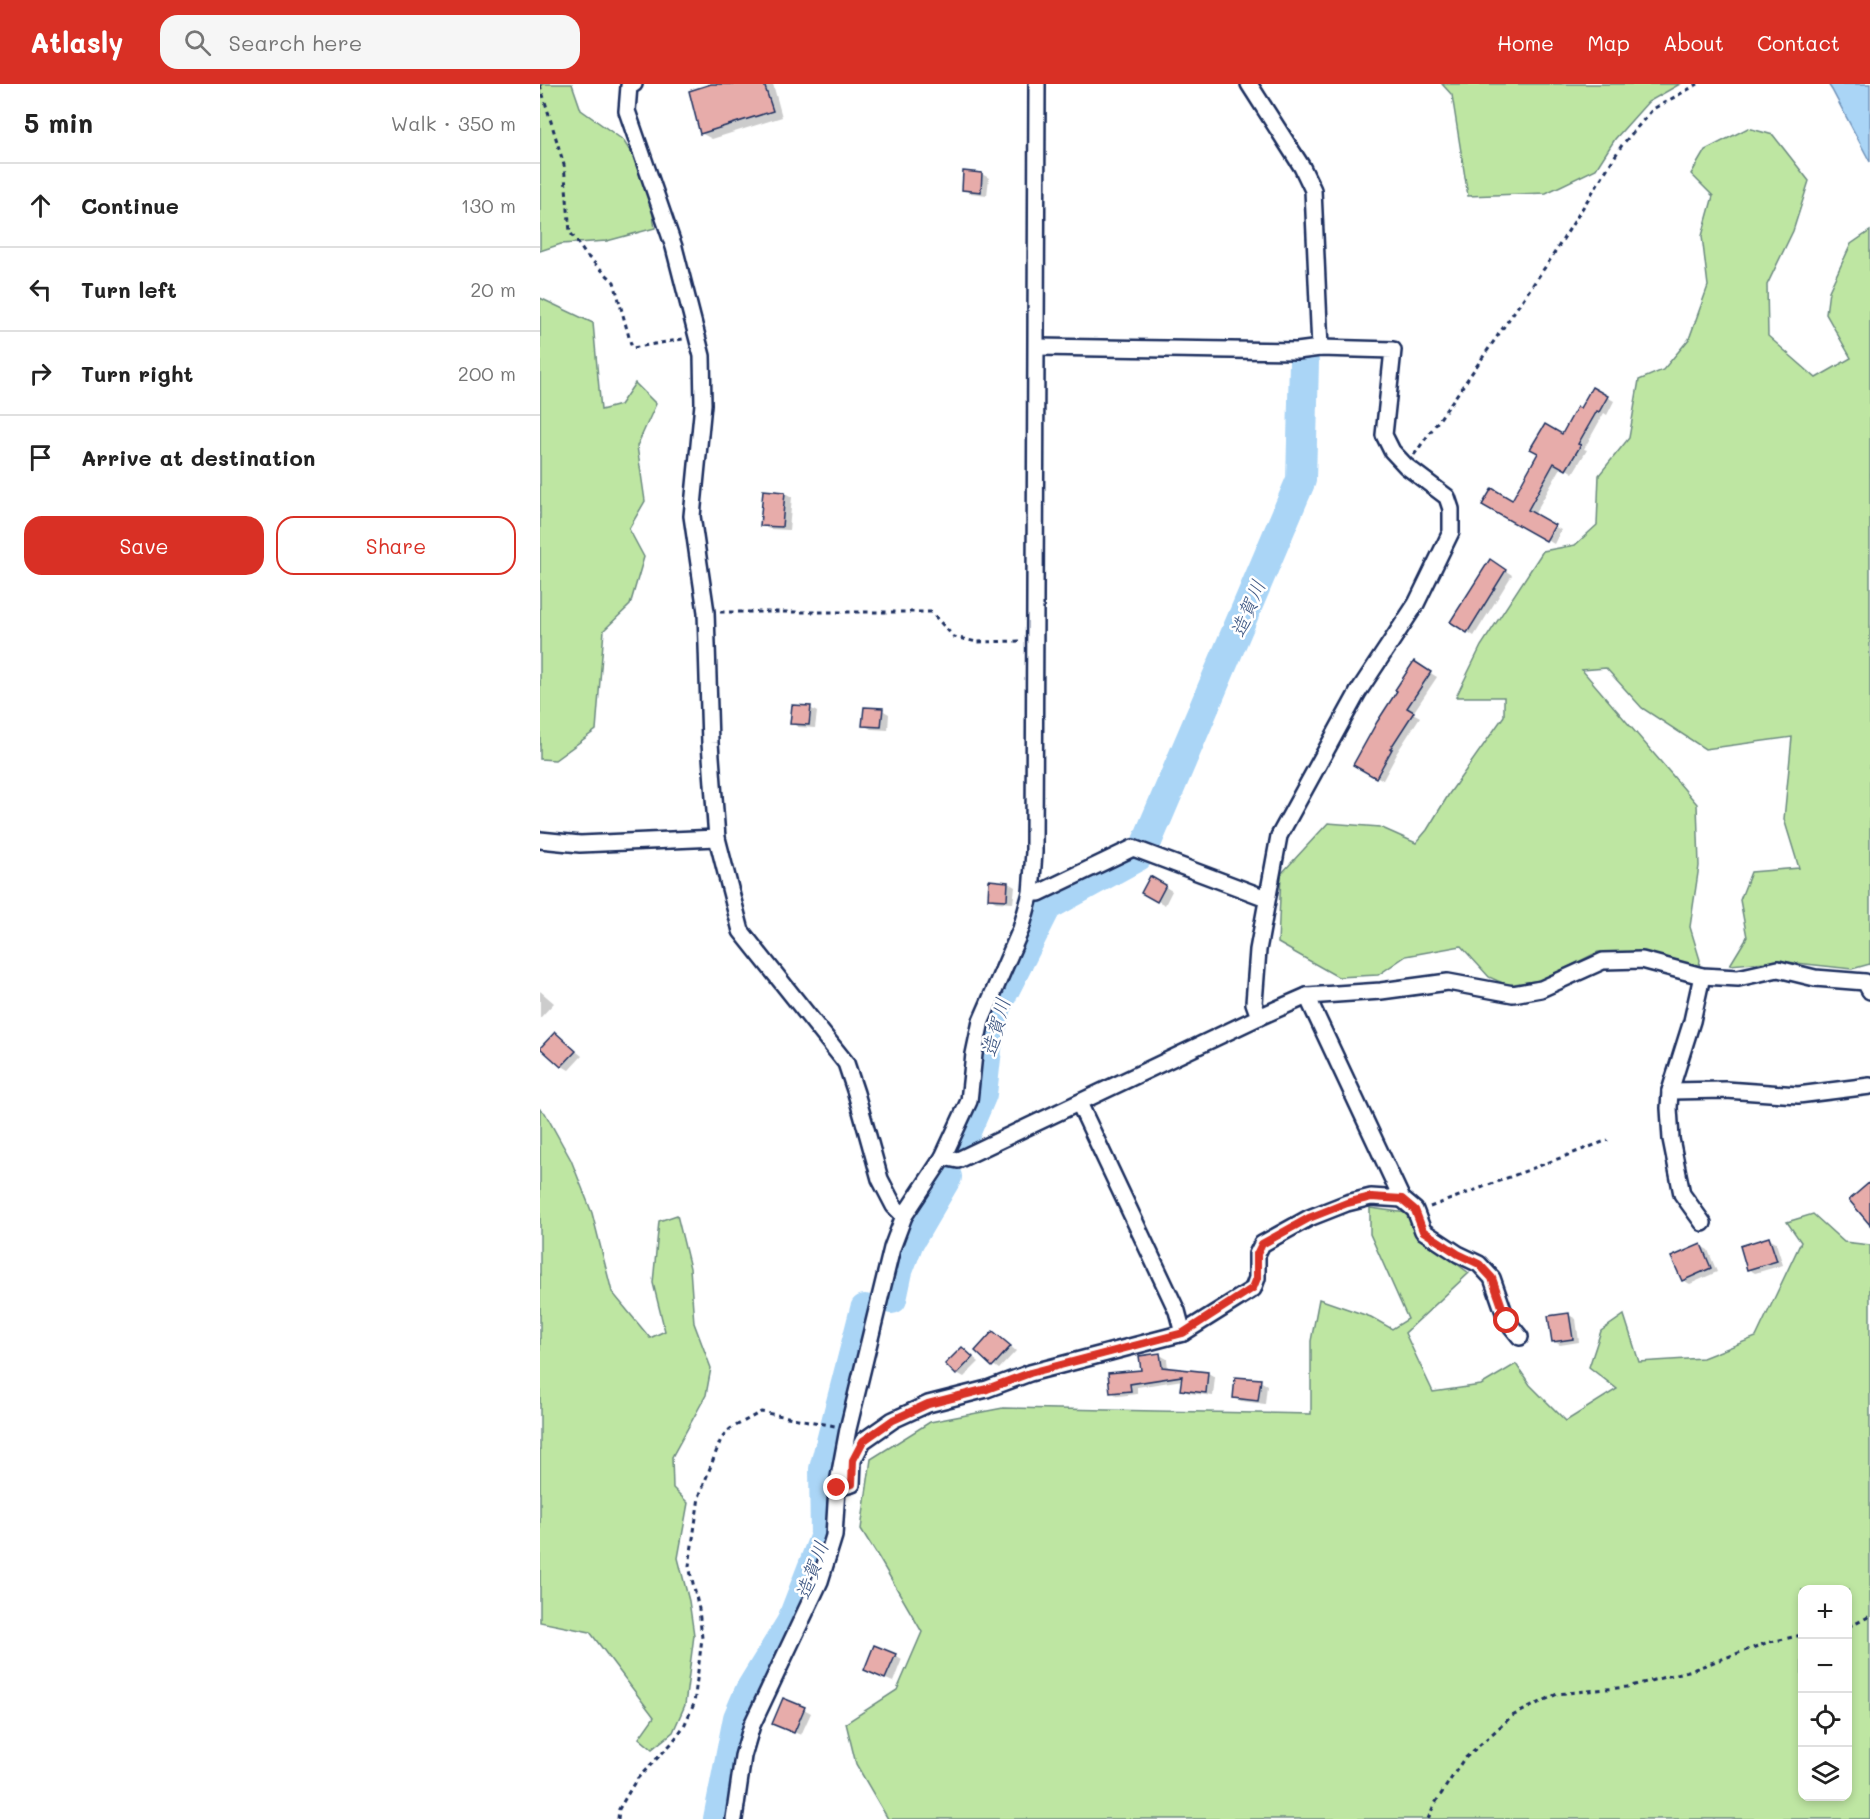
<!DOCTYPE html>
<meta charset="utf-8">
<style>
:root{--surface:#fff;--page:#f6f6f6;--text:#222;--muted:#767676;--line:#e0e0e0;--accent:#d93025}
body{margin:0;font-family:Mali,"Klee One",sans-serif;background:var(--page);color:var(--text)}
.controls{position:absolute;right:18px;bottom:18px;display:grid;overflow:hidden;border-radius:12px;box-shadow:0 3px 9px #0003}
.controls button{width:54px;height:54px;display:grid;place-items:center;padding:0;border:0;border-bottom:2px solid var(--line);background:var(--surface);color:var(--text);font:30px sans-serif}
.stop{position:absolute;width:18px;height:18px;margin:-14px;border:4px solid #d93025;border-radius:50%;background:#fff}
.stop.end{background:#d93025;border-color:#fff;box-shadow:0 2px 6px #0008}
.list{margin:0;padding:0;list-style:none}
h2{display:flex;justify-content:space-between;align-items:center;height:78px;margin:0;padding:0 24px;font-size:26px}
h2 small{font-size:20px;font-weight:400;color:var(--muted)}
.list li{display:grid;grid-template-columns:39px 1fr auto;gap:18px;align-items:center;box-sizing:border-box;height:84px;padding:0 24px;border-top:2px solid var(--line)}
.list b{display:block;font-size:22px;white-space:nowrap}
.list em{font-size:20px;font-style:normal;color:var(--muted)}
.actions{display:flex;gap:12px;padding:18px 24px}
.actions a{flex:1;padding:14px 0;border:2px solid var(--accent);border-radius:18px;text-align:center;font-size:21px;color:var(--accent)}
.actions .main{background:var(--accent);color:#fff}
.icon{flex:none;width:33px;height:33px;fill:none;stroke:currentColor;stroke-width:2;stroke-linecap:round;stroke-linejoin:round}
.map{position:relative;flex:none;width:1330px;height:1735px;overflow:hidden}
header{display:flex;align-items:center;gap:36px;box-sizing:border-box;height:84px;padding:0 30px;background:var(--accent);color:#fff}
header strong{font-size:28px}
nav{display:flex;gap:33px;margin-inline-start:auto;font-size:21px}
.search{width:420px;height:54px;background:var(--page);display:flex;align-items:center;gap:15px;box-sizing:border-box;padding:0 21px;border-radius:18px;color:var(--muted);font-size:22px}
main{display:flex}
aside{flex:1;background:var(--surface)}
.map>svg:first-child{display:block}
.green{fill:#bee6a2;stroke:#6c8a80;stroke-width:1.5;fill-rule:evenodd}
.water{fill:#aad5f6;stroke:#7193b9;stroke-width:1.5}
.shadow{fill:#0003}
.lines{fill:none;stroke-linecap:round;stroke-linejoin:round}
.river{stroke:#aad5f6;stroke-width:30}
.building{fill:#e7acaa;stroke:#1b2f5e;stroke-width:1.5}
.street-casing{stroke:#1b2f5e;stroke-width:20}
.path{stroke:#1b2f5e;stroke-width:3;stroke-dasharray:4.5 4.5;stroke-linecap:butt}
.street{stroke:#fff;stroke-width:15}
.route{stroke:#d93025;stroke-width:8}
.labels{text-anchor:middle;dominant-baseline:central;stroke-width:5;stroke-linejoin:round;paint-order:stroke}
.water-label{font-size:20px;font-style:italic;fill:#3f5884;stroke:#fff}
</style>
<header>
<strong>Atlasly</strong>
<div class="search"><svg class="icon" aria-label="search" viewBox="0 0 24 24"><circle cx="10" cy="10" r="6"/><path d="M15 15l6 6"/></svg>Search here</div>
<nav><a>Home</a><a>Map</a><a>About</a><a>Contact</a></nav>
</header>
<main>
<aside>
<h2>5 min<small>Walk · 350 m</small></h2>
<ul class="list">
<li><svg class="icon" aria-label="ahead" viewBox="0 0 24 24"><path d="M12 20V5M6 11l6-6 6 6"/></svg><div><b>Continue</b></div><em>130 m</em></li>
<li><svg class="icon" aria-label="left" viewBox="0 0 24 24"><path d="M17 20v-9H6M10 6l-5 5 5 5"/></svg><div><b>Turn left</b></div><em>20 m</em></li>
<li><svg class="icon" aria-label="right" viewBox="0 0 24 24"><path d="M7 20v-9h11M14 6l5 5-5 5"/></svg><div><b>Turn right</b></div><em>200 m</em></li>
<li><svg class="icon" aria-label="arrive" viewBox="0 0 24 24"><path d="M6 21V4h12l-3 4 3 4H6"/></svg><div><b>Arrive at destination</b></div></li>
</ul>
<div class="actions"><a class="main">Save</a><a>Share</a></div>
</aside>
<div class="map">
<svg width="1330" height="1735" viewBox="0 0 1330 1735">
<rect width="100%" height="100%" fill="#fff"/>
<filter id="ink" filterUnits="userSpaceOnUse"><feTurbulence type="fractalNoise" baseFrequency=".0167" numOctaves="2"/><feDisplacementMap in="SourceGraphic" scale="12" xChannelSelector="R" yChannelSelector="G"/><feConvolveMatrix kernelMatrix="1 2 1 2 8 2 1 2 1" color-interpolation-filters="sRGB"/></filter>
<g filter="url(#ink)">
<g class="green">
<polygon points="0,0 32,0 41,26 83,56 106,92 115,144 67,157 21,160 0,167"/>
<polygon points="902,0 1140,0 1108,18 1075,55 1056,85 1006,109 928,112 912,11"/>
<polygon points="1208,44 1233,51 1269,97 1253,147 1227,201 1228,252 1276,294 1311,274 1286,230 1289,207 1311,160 1330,147 1330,880 1312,885 1238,877 1190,881 1207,853 1200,816 1211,788 1259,784 1244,735 1252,653 1165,665 1102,624 1066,584 1042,586 1157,720 1159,782 1150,843 1160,876 1159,883 1085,868 1058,868 1002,896 967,901 949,893 921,862 866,872 838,891 798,893 738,859 741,790 788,739 840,743 876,759 887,746 909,710 964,632 964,613 916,613 941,562 1003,467 1035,461 1057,441 1059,391 1089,354 1099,296 1123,286 1149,255 1168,202 1162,152 1173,112 1151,90 1165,66"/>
<polygon points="0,214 53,239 61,326 80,321 95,299 116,320 97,362 105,417 89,445 104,473 90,521 64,546 56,646 15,676 0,675"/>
<polygon points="0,1025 5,1029 31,1076 52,1129 72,1208 110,1254 125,1247 113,1199 119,1137 137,1131 150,1184 154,1239 171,1284 166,1311 132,1373 133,1404 148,1419 138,1474 149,1517 154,1551 145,1621 133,1648 112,1665 99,1654 114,1633 50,1548 0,1538"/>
<path d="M830,1124L867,1129L886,1157L929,1189L865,1249L893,1308L941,1301L976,1280L990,1301L1026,1337L1077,1305L1049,1283L1061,1247L1084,1231L1099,1278L1163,1274L1216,1253L1261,1158L1247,1138L1273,1130L1304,1158L1330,1161V1735H348L316,1680L306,1639L357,1606L382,1548L339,1474L321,1445L331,1375L390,1338L463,1324L771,1330V1257L779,1215L831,1233L852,1245L868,1235L830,1150ZM1262,1506H1308V1712H1262Z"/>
</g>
<polygon class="water" points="1288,0 1330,0 1330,78 1292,6"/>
<g class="shadow">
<polygon points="176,0 233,0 242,33 172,55 161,49"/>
<polygon points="442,90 449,94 447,111 430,109 423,105"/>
<polygon points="1053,305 1074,317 1067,331 1064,329 1044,365 1047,366 1033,389 1022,382 994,431 1021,446 1014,460 944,420 973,418 1023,352 1040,326"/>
<polygon points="245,409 252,413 249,446 229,445 222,441"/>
<polygon points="951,477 972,491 934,552 928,548"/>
<polygon points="881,583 897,593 873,629 880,633 856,670 857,670 843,696 815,680"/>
<polygon points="270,624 277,628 275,644 258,643 252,639"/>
<polygon points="342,626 349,630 348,646 331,645 324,641"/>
<polygon points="611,794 632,807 625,821 603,809"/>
<polygon points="468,799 475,803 473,819 456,818 449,814"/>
<polygon points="0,907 14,919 1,933 0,933"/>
<polygon points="15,950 42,972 29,986 22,982"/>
<polygon points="1229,1155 1236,1159 1243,1181 1215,1189 1208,1185"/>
<polygon points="1161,1162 1168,1166 1177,1188 1150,1200 1143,1196"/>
<polygon points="1029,1231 1036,1235 1039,1258 1020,1261 1013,1257"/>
<polygon points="454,1248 476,1267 459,1285 453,1281"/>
<polygon points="422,1264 439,1278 424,1293 417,1289"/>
<polygon points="620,1271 627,1275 628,1285 668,1289 675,1293 673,1312 649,1309 642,1305 643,1296 597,1303 597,1310 578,1312 571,1308 603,1287"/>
<polygon points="720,1297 727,1301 725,1320 701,1317 694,1313"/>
<polygon points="355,1571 362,1575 353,1598 332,1589"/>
<polygon points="264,1625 271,1629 261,1651 241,1643"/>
</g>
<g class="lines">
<g class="river">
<polyline points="606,760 761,396 764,278"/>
<polyline points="418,1066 442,1010 448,956 458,919 507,822 598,772"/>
<polyline points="352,1215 358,1187 369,1158 407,1093"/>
<polyline points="178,1735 198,1634 210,1606 251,1539 285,1451 284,1385 325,1225"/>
</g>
</g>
<g class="building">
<polygon points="171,0 224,0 233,27 160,50 149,7"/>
<polygon points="423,87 442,89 441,108 422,106"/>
<polygon points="1052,303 1068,312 1059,328 1057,327 1038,360 1041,361 1026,386 1014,379 988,426 1015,441 1006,457 942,421 952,404 972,416 998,369 990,365 1005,340 1022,350 1037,323 1040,324"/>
<polygon points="223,406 245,408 242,443 220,442"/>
<polygon points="950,475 966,486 927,549 910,538"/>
<polygon points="874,577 891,588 867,624 874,628 850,665 852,665 836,694 813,681 837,638 857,607 855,606"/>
<polygon points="252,621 271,622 269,641 250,640"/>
<polygon points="324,623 343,624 341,643 322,642"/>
<polygon points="610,792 626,801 617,818 601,809"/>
<polygon points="449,796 468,798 467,816 448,815"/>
<polygon points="15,948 36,967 21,983 0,964"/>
<polygon points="1330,1098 1330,1141 1309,1116"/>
<polygon points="1229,1153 1237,1177 1207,1186 1200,1162"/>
<polygon points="1161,1160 1171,1184 1142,1197 1131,1173"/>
<polygon points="1029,1229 1033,1255 1012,1258 1008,1232"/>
<polygon points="453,1247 471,1262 452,1283 435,1267"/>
<polygon points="422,1263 433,1273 416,1291 405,1280"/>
<polygon points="620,1269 622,1283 668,1288 666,1309 640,1306 642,1292 590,1300 591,1307 570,1309 568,1289 601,1286 599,1272"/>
<polygon points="695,1293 721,1295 718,1317 693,1314"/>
<polygon points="334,1561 356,1570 345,1595 324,1586"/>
<polygon points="243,1614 265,1623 254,1649 232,1640"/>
</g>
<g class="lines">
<defs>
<g id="street">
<polyline points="94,0 89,2 87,27 134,163 162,272 163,320 152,432 166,528 170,659 177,754 201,847 306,979 316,1009 340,1095 354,1122 364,1132"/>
<polyline points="709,0 762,83 773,106 780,264"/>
<polyline points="497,263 757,267 780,264 853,266 844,351 852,367 866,382 907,413 911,425 911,448 876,520 818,608 739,752 718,866 714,919 719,933"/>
<polyline points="0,756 40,760 177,754"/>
<polyline points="491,809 499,809 593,764 726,814"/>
<polyline points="1162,892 1152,937 1130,1007 1129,1024 1131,1055 1142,1110 1163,1139"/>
<polyline points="767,912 862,1115 875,1126 883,1147 918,1170 939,1180 952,1194 967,1237 980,1253"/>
<polyline points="1130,1007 1186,1006 1258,1011 1330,1002"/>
<polyline points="539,1019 637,1227 643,1249"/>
<polyline points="403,1073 418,1076 719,933 767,912 841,907 908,898 973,910 1001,905 1063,877 1102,876 1162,892 1198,894 1238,885 1275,894 1325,898 1330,907"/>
<polyline points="297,1404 312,1400 313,1376 323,1357 353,1336 388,1320 447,1305 490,1289 643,1249 713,1205 717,1194 717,1170 722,1160 769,1134 807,1119 831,1113 862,1115"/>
<polyline points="194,1735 203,1672 212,1641 280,1497 294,1452 297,1404 308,1345 352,1164 364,1132 403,1073 429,1017 434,970 441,937 481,845 491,809 494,768 497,0"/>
</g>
</defs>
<use href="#street" class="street-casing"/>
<g class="path">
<polyline points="0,1 24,81 30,148 46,171 74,198 92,264 143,255"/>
<polyline points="874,371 918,309 1010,176 1082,61 1113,25 1158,0"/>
<polyline points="180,528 391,528 414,553 437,558 480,557"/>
<polyline points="890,1123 1068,1056"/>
<polyline points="1308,1542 1315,1540 1330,1532"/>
<polyline points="78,1735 79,1725 96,1696 132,1659 144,1642 154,1620 162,1554 159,1525 149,1482 159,1413 181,1355 190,1345 221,1328 295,1342"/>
<polyline points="888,1735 894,1721 923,1676 972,1632 1017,1610 1087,1603 1152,1586 1226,1559 1262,1551"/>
</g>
<use href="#street" class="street"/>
</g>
</g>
<g class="lines" filter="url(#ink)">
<polyline class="route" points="297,1404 312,1400 313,1376 323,1357 353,1336 388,1320 447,1305 490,1289 643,1249 713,1204 717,1194 717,1170 722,1160 769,1134 807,1119 831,1113 862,1115 875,1126 883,1147 918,1170 939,1180 952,1194 967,1237"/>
</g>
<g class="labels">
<g class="water-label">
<text transform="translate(707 524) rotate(-67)">造賀川</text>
<text transform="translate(455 943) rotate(-75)">造賀川</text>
<text transform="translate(271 1486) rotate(-70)">造賀川</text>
</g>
</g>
</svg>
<div class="controls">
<button>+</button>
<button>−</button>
<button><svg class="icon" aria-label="locate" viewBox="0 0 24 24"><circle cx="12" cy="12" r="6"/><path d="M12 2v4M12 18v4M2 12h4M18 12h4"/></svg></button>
<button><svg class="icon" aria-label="layers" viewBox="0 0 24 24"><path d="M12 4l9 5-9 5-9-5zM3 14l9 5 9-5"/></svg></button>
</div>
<div class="stop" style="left:967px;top:1237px"></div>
<div class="stop end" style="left:297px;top:1404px"></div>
</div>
</main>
